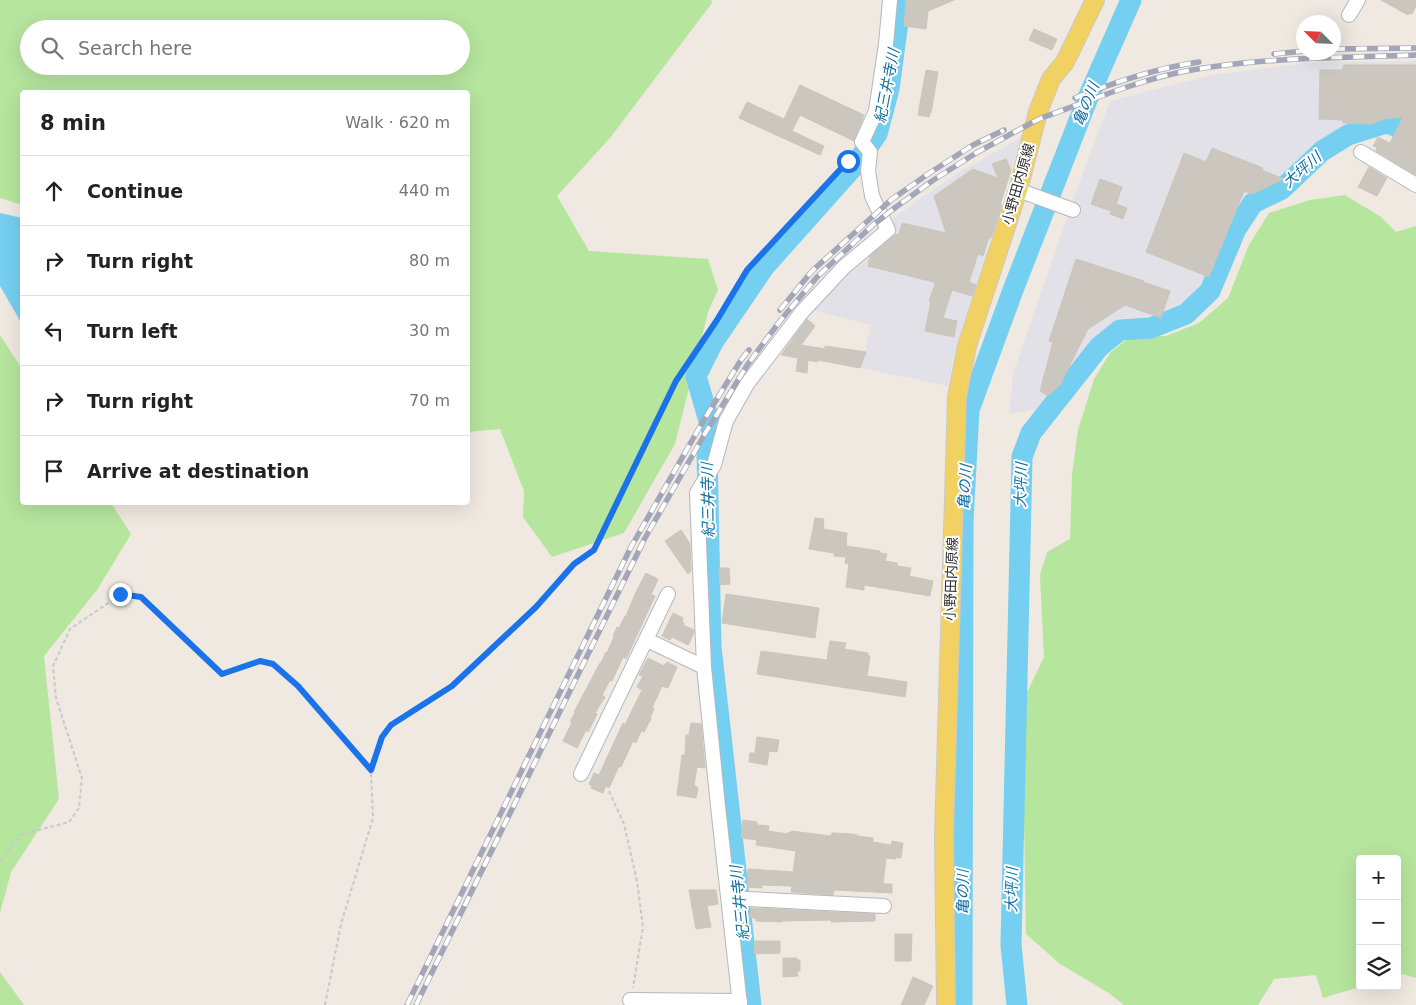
<!DOCTYPE html>
<meta charset="utf-8">
<style>
:root{--surface:#fff;--page:#f6f6f6;--text:#222;--muted:#767676;--line:#e0e0e0}
body{margin:0;font-family:"DejaVu Sans","Noto Sans JP",sans-serif;background:var(--page);color:var(--text)}
.controls{position:absolute;right:15px;bottom:15px;display:grid;overflow:hidden;border-radius:5px;box-shadow:0 5px 20px #0002}
.controls button{width:45px;height:45px;display:grid;place-items:center;padding:0;border:0;border-bottom:1px solid var(--line);background:var(--surface);color:var(--text);font:25px sans-serif}
.compass{position:absolute;left:1296px;top:15px;width:45px;height:45px;border-radius:50%;background:var(--surface);box-shadow:0 5px 20px #0002;rotate:294deg}
.stop{position:absolute;width:15px;height:15px;margin:-11px;border:4px solid #1a73e8;border-radius:50%;background:#fff}
.stop.end{background:#1a73e8;border-color:#fff;box-shadow:0 1px 5px #0008}
.list{margin:0;padding:0;list-style:none}
h2{display:flex;justify-content:space-between;align-items:center;height:65px;margin:0;padding:0 20px;font-size:21px}
h2 small{font-size:16px;font-weight:400;color:var(--muted)}
.list li{display:grid;grid-template-columns:32px 1fr auto;gap:15px;align-items:center;box-sizing:border-box;height:70px;padding:0 20px;border-top:1px solid var(--line)}
.list b{display:block;font-size:19px;white-space:nowrap}
.list em{font-size:16px;font-style:normal;color:var(--muted)}
.icon{flex:none;width:28px;height:28px;fill:none;stroke:currentColor;stroke-width:2;stroke-linecap:round;stroke-linejoin:round}
.map{position:relative;flex:none;width:1416px;height:1005px;overflow:hidden}
.search{position:absolute;background:var(--surface);box-shadow:0 5px 20px #0002;left:20px;top:20px;width:450px;height:55px;display:flex;align-items:center;gap:12px;box-sizing:border-box;padding:0 18px;border-radius:28px;color:var(--muted);font-size:19px}
.panel{position:absolute;background:var(--surface);box-shadow:0 5px 20px #0002;left:20px;top:90px;width:450px;height:415px;border-radius:5px}
.map>svg:first-child{display:block}
.industrial{fill:#e3e1e8}
.green{fill:#b6e59e;fill-rule:evenodd}
.water{fill:#75cff0}
.lines{fill:none;stroke-linecap:round;stroke-linejoin:round}
.river{stroke:#75cff0;stroke-width:21}
.building{fill:#cbc7bf;stroke:#cbc5ba}
.minor-casing{stroke:#b4b7c1;stroke-width:16}
.major-casing{stroke:#c9c9c9;stroke-width:20}
.path{stroke:#c9c9c9;stroke-width:2;stroke-dasharray:4 2.5;stroke-linecap:butt}
.minor{stroke:#fff;stroke-width:14}
.major{stroke:#f2d163;stroke-width:18}
.rail-casing{stroke:#a3a6b8;stroke-width:5.5}
.rail{stroke:#fff;stroke-width:4;stroke-dasharray:11;stroke-linecap:butt}
.route{stroke:#1a73e8;stroke-width:6}
.labels{text-anchor:middle;dominant-baseline:central;stroke-width:4;stroke-linejoin:round;paint-order:stroke}
.street-label{font-size:14px;fill:#2e2e2e;stroke:#fff}
.water-label{font-size:15px;font-style:italic;fill:#0d6fa3;stroke:#fff}
</style>
<div class="map">
<svg width="1416" height="1005" viewBox="0 0 1416 1005">
<rect width="100%" height="100%" fill="#efe9e1"/>
<g class="industrial">
<polygon points="1416,61 1416,129 1402,121 1390,118 1360,127 1342,130 1279,180 1269,190 1247,201 1232,222 1213,277 1201,292 1170,316 1154,323 1126,318 1117,320 1097,336 1053,400 1039,409 1009,414 1013,374 1075,194 1110,101 1211,75 1306,63"/>
<polygon points="1022,137 954,356 948,386 861,368 871,325 809,309 895,231 893,218 961,171"/>
</g>
<g class="green">
<path d="M0,0H711L712,3L610,138L557,196L589,251L708,259L718,290L708,312L675,444L624,533L552,557L523,517L524,491L500,429L468,432V92H22V205L0,198ZM29,29H461V66H29Z"/>
<polygon points="1345,195 1381,217 1396,232 1416,226 1416,978 1403,974 1397,976 1397,859 1360,859 1360,986 1363,986 1323,998 1316,975 1274,979 1258,1005 1124,1005 1109,993 1060,964 1026,934 1022,703 1044,657 1040,575 1047,552 1070,539 1072,474 1078,430 1094,379 1110,353 1130,337 1166,336 1199,323 1228,298 1249,245 1269,213 1310,200"/>
<polygon points="0,335 22,369 22,502 111,503 131,534 97,590 44,656 59,799 11,872 0,913"/>
<polygon points="0,972 24,1005 0,1005"/>
</g>
<polygon class="water" points="0,213 22,218 22,324 0,286"/>
<g class="lines">
<g class="river">
<polyline points="751,1005 711,647 707,450 714,438 696,376 713,342 764,267 855,165 877,134 889,89 901,0"/>
<polyline points="962,1005 963,521 969,410 1013,290 1087,100 1131,0"/>
<polyline points="1017,1005 1011,945 1022,457 1031,433 1099,347 1120,330 1151,328 1186,314 1210,291 1236,229 1253,203 1282,189 1322,151 1348,135 1386,123 1408,130 1416,134"/>
</g>
</g>
<g class="building">
<polygon points="906,0 954,0 928,11 926,29 904,26"/>
<polygon points="1381,0 1416,0 1416,6 1412,14 1410,13 1408,15"/>
<polygon points="1034,29 1057,39 1052,50 1029,40"/>
<polygon points="1344,65 1416,65 1416,175 1376,151 1377,147 1373,146 1378,137 1390,143 1403,117 1385,119 1372,124 1343,123 1343,120 1319,119 1320,70 1342,70"/>
<polygon points="926,70 938,72 931,113 930,113 929,117 918,115"/>
<polygon points="800,85 864,115 854,141 800,115 792,131 824,146 820,155 739,118 747,102 784,119"/>
<polygon points="1212,148 1263,168 1262,170 1284,179 1252,194 1244,191 1209,277 1146,252 1184,153 1206,162"/>
<polygon points="1006,159 1011,170 1000,205 1002,205 991,238 989,237 983,256 978,254 969,282 976,285 972,296 952,290 943,318 957,321 954,337 925,331 931,302 929,301 935,284 934,283 934,282 868,266 870,256 896,234 899,235 902,223 946,233 934,196 973,169 998,178 992,164"/>
<polygon points="1369,167 1387,178 1377,196 1358,187"/>
<polygon points="1100,179 1122,187 1116,204 1127,208 1123,219 1110,214 1111,211 1091,204"/>
<polygon points="1076,259 1144,281 1143,282 1170,291 1161,318 1125,305 1088,329 1060,385 1048,396 1040,391 1053,342 1049,341"/>
<polygon points="807,319 815,326 801,345 825,349 825,346 866,352 860,368 818,360 817,362 808,360 807,373 796,371 798,358 781,355"/>
<polygon points="815,518 824,519 823,529 847,533 846,546 880,551 880,553 887,554 885,561 897,563 897,566 911,568 909,576 933,581 930,596 864,585 864,590 846,587 849,564 845,563 846,557 834,556 834,553 809,549"/>
<polygon points="681,530 690,544 691,571 688,574 665,541"/>
<polygon points="719,568 729,568 730,584 720,585"/>
<polygon points="646,573 658,579 651,595 655,596 626,659 623,657 612,681 610,680 602,695 605,697 595,713 597,714 588,732 586,730 577,748 563,741 572,722 570,721 575,713 574,712 600,663 601,663 606,652 607,653 614,637 613,636 617,627 619,628 625,616 626,616 636,592"/>
<polygon points="726,594 819,608 815,638 722,623"/>
<polygon points="673,613 683,618 682,622 684,623 683,625 694,630 694,633 688,645 672,637 670,640 662,636"/>
<polygon points="830,641 846,643 844,649 868,653 868,656 870,656 867,676 907,682 905,697 757,674 761,651 827,660"/>
<polygon points="648,658 664,666 667,662 677,667 668,688 662,686 652,708 654,709 650,718 651,719 644,732 641,731 636,743 633,741 621,767 619,766 609,788 606,786 603,793 591,788 592,786 589,784 594,773 599,775 623,723 625,725 642,690 637,687 643,676 639,675"/>
<polygon points="691,723 701,724 705,768 697,767 694,785 698,788 696,798 677,795 682,755 685,755 686,735 689,735"/>
<polygon points="757,737 779,740 777,752 769,751 767,765 749,762 750,753 755,753"/>
<polygon points="743,820 757,822 757,825 769,826 768,831 788,834 788,832 791,833 791,831 831,836 832,833 852,834 857,835 857,836 873,838 873,842 891,845 892,841 903,843 901,858 896,857 896,859 886,858 883,884 892,884 892,893 834,890 833,895 791,892 792,886 762,885 762,888 747,887 748,869 793,872 796,851 756,845 757,840 741,838"/>
<polygon points="689,890 716,890 718,904 707,906 711,927 696,929"/>
<polygon points="751,908 875,914 875,921 831,922 831,920 782,921 782,922 756,921 756,918 750,918"/>
<polygon points="895,934 912,934 911,961 895,961"/>
<polygon points="755,941 780,941 780,953 754,954"/>
<polygon points="783,958 797,958 797,960 800,960 800,971 797,971 798,976 783,977"/>
<polygon points="913,977 933,986 924,1005 901,1005"/>
</g>
<g class="lines">
<defs>
<g id="minor">
<polyline points="1349,15 1358,0"/>
<polyline points="1361,152 1416,185"/>
<polyline points="1018,190 1073,210"/>
<polyline points="647,640 704,667"/>
<polyline points="581,774 668,594"/>
<polyline points="729,898 884,906"/>
<polyline points="630,1000 740,1001"/>
<polyline points="740,1005 718,806 704,667 697,493 714,465 726,421 747,384 802,312 844,267 888,230 872,196 868,171 870,152 862,142 876,111 886,44 890,0"/>
</g>
<polyline id="major" points="946,1005 944,835 957,397 967,346 1018,190 1038,112 1051,79 1065,62 1095,0"/>
</defs>
<use href="#minor" class="minor-casing"/>
<use href="#major" class="major-casing"/>
<g class="path">
<polyline points="609,791 624,824 637,881 643,927 633,988"/>
<polyline points="0,862 20,835 69,822 79,808 82,778 56,698 53,666 70,629 120,595 141,597 222,673 260,661 273,664 298,687 371,771"/>
<polyline points="325,1005 341,924 373,818 371,771 382,737 391,725 452,686 536,607 574,564 594,550 676,381 717,321 747,270 848,161 854,152"/>
</g>
<use href="#minor" class="minor"/>
<use href="#major" class="major"/>
<defs>
<g id="rail">
<polyline points="1334,49 1416,48"/>
<polyline points="1274,54 1304,51"/>
<path d="M1075,98C1115,82 1156,68 1199,62"/>
<polyline points="780,310 812,271 891,200 928,174 973,145 1004,130"/>
<polyline points="407,1005 631,547 702,423 741,360 749,350"/>
<path d="M416,1005L645,538L706,432L748,364L780,321L817,277L873,225L896,207L932,181L976,153L1035,121L1044,117C1089,101 1134,82 1181,72C1258,57 1338,58 1416,55"/>
</g>
</defs>
<use href="#rail" class="rail-casing"/>
<use href="#rail" class="rail"/>
</g>
<g class="lines">
<polyline class="route" points="120,594 141,597 222,674 260,661 273,664 298,686 371,770 382,737 391,725 452,686 536,607 574,564 594,550 676,381 717,320 747,270 848,161"/>
</g>
<g class="labels">
<g class="street-label">
<text transform="translate(1018 184) rotate(-74)">小野田内原線</text>
<text transform="translate(951 579) rotate(-88)">小野田内原線</text>
</g>
<g class="water-label">
<text transform="translate(887 86) rotate(-79)">紀三井寺川</text>
<text transform="translate(1086 104) rotate(-68)">亀の川</text>
<text transform="translate(1302 170) rotate(-41)">大坪川</text>
<text transform="translate(1021 485) rotate(-88)">大坪川</text>
<text transform="translate(965 487) rotate(-87)">亀の川</text>
<text transform="translate(708 500) rotate(-91)">紀三井寺川</text>
<text transform="translate(1012 890) rotate(-89)">大坪川</text>
<text transform="translate(963 892) rotate(-90)">亀の川</text>
<text transform="translate(740 903) rotate(-96)">紀三井寺川</text>
</g>
</g>
</svg>
<div class="controls">
<button>+</button>
<button>−</button>
<button><svg class="icon" aria-label="layers" viewBox="0 0 24 24"><path d="M12 4l9 5-9 5-9-5zM3 14l9 5 9-5"/></svg></button>
</div>
<svg class="compass" viewBox="-18 -18 36 36"><path d="M0-13l5 13h-10z" fill="#e53935"/><path d="M0 13l5-13h-10z" fill="#767676"/></svg>
<div class="stop" style="left:848px;top:161px"></div>
<div class="stop end" style="left:120px;top:594px"></div>
<div class="search"><svg class="icon" aria-label="search" viewBox="0 0 24 24"><circle cx="10" cy="10" r="6"/><path d="M15 15l6 6"/></svg>Search here</div>
<section class="panel">
<h2>8 min<small>Walk · 620 m</small></h2>
<ul class="list">
<li><svg class="icon" aria-label="ahead" viewBox="0 0 24 24"><path d="M12 20V5M6 11l6-6 6 6"/></svg><div><b>Continue</b></div><em>440 m</em></li>
<li><svg class="icon" aria-label="right" viewBox="0 0 24 24"><path d="M7 20v-9h11M14 6l5 5-5 5"/></svg><div><b>Turn right</b></div><em>80 m</em></li>
<li><svg class="icon" aria-label="left" viewBox="0 0 24 24"><path d="M17 20v-9H6M10 6l-5 5 5 5"/></svg><div><b>Turn left</b></div><em>30 m</em></li>
<li><svg class="icon" aria-label="right" viewBox="0 0 24 24"><path d="M7 20v-9h11M14 6l5 5-5 5"/></svg><div><b>Turn right</b></div><em>70 m</em></li>
<li><svg class="icon" aria-label="arrive" viewBox="0 0 24 24"><path d="M6 21V4h12l-3 4 3 4H6"/></svg><div><b>Arrive at destination</b></div></li>
</ul>
</section>
</div>
